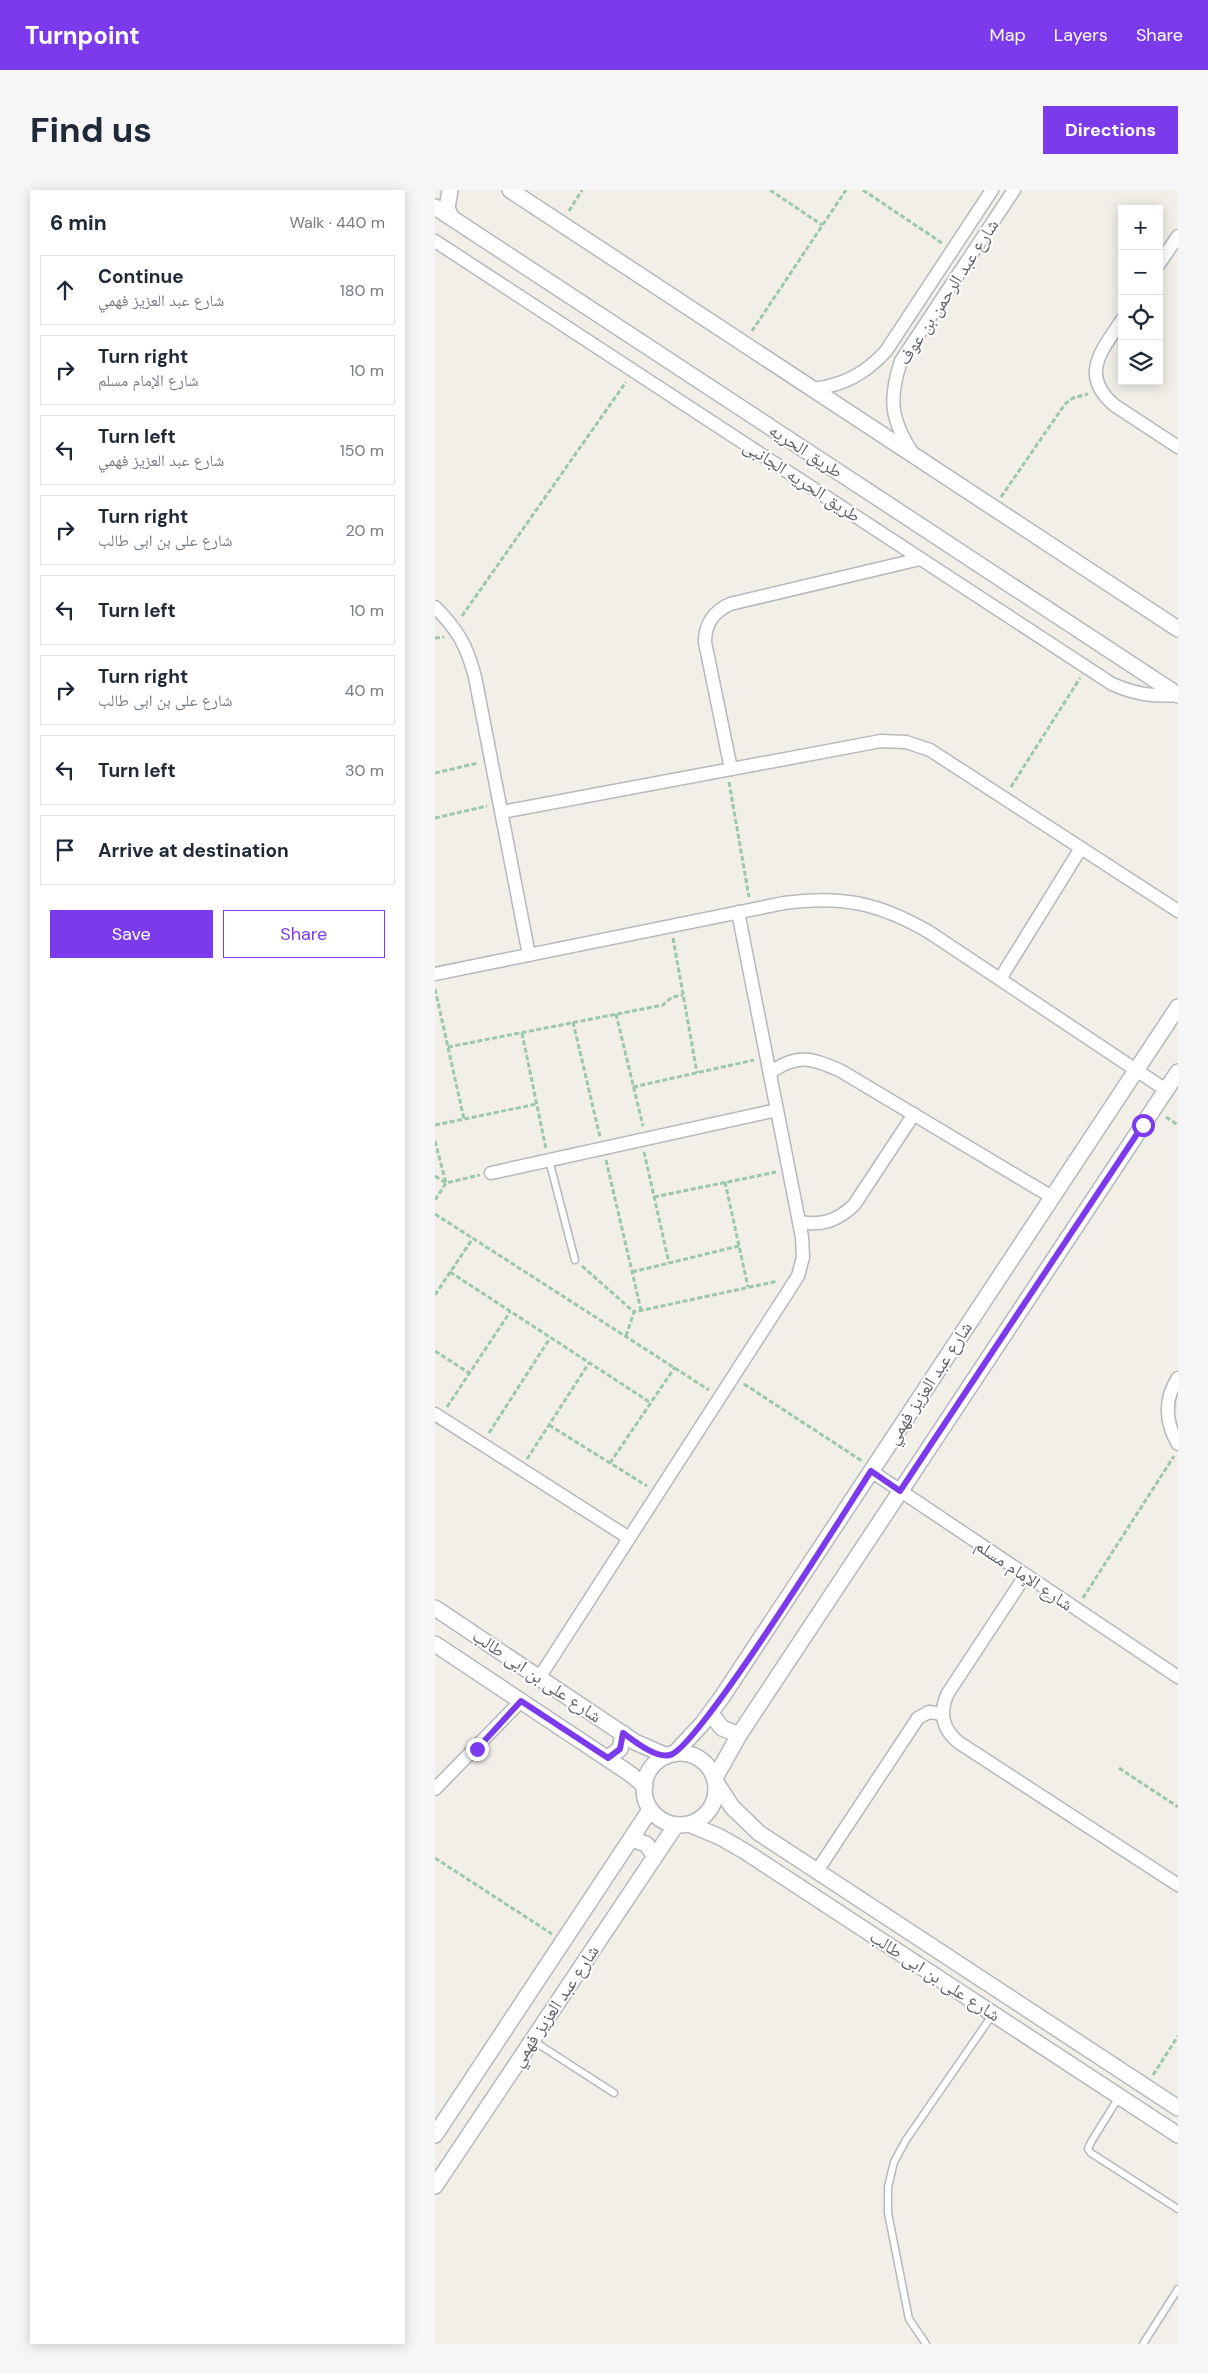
<!DOCTYPE html>
<meta charset="utf-8">
<style>
:root{--surface:#fff;--page:#f6f6f7;--text:#1f2937;--muted:#747a83;--line:#e0e1e3;--accent:#7c3aed}
body{margin:0;font-family:"DM Sans","Noto Naskh Arabic",sans-serif;background:var(--page);color:var(--text)}
.controls{position:absolute;right:15px;top:15px;display:grid;overflow:hidden;border-radius:0px;box-shadow:0 2px 12px #0003}
.controls button{width:45px;height:45px;display:grid;place-items:center;padding:0;border:0;border-bottom:1px solid var(--line);background:var(--surface);color:var(--text);font:25px sans-serif}
.stop{position:absolute;width:15px;height:15px;margin:-11px;border:4px solid #7c3aed;border-radius:50%;background:#fff}
.stop.end{background:#7c3aed;border-color:#fff;box-shadow:0 1px 5px #0008}
.list{margin:0;padding:0;list-style:none}
h2{display:flex;justify-content:space-between;align-items:center;height:65px;margin:0;padding:0 20px;font-size:21px}
h2 small{font-size:16px;font-weight:400;color:var(--muted)}
.list li{display:grid;grid-template-columns:32px 1fr auto;gap:15px;align-items:center;box-sizing:border-box;height:70px;margin:0 10px 10px;padding:0 10px;border:1px solid var(--line);border-radius:0px}
.list b{display:block;font-size:19px;white-space:nowrap}
.list p{margin:0;font-size:16px;white-space:nowrap;color:var(--muted)}
.list em{font-size:16px;font-style:normal;color:var(--muted)}
.actions{display:flex;gap:10px;padding:15px 20px}
.actions a{flex:1;padding:11px 0;border:1px solid var(--accent);border-radius:0px;text-align:center;font-size:18px;color:var(--accent)}
.actions .main{background:var(--accent);color:#fff}
.icon{flex:none;width:28px;height:28px;fill:none;stroke:currentColor;stroke-width:2;stroke-linecap:round;stroke-linejoin:round}
.map{position:relative;flex:none;width:743px;height:2154px;overflow:hidden;border-radius:0px}
header{display:flex;align-items:center;gap:30px;box-sizing:border-box;height:70px;padding:0 25px;background:var(--accent);color:#fff}
header strong{font-size:24px}
nav{display:flex;gap:28px;margin-inline-start:auto;font-size:18px}
.intro{display:flex;align-items:center;justify-content:space-between;box-sizing:border-box;height:120px;padding:0 30px}
h1{margin:0;font-size:35px}
.button{padding:12px 22px;border-radius:0px;background:var(--accent);color:#fff;font-size:18px;font-weight:700}
main{display:flex;gap:30px;padding:0 30px}
aside{flex:1;background:var(--surface);border-radius:0px;box-shadow:0 2px 12px #0003}
.map>svg:first-child{display:block}
.lines{fill:none;stroke-linecap:round;stroke-linejoin:round}
.service-casing{stroke:#b5b8bc;stroke-width:9}
.minor-casing{stroke:#b5b8bc;stroke-width:15}
.tertiary-casing{stroke:#b5b8bc;stroke-width:18}
.path{stroke:#9cc7a9;stroke-width:3;stroke-dasharray:5 2.5;stroke-linecap:butt}
.service{stroke:#fff;stroke-width:6}
.minor{stroke:#fff;stroke-width:12}
.tertiary{stroke:#fff;stroke-width:15}
.route{stroke:#7c3aed;stroke-width:6}
.labels{text-anchor:middle;dominant-baseline:central;stroke-width:4;stroke-linejoin:round;paint-order:stroke}
.street-label{font-size:18px;fill:#5f6368;stroke:#fff}
</style>
<header>
<strong>Turnpoint</strong>
<nav><a>Map</a><a>Layers</a><a>Share</a></nav>
</header>
<div class="intro"><h1>Find us</h1><a class="button">Directions</a></div>
<main>
<aside>
<h2>6 min<small>Walk · 440 m</small></h2>
<ul class="list">
<li><svg class="icon" aria-label="ahead" viewBox="0 0 24 24"><path d="M12 20V5M6 11l6-6 6 6"/></svg><div><b>Continue</b><p>شارع عبد العزيز فهمي</p></div><em>180 m</em></li>
<li><svg class="icon" aria-label="right" viewBox="0 0 24 24"><path d="M7 20v-9h11M14 6l5 5-5 5"/></svg><div><b>Turn right</b><p>شارع الإمام مسلم</p></div><em>10 m</em></li>
<li><svg class="icon" aria-label="left" viewBox="0 0 24 24"><path d="M17 20v-9H6M10 6l-5 5 5 5"/></svg><div><b>Turn left</b><p>شارع عبد العزيز فهمي</p></div><em>150 m</em></li>
<li><svg class="icon" aria-label="right" viewBox="0 0 24 24"><path d="M7 20v-9h11M14 6l5 5-5 5"/></svg><div><b>Turn right</b><p>شارع على بن ابى طالب</p></div><em>20 m</em></li>
<li><svg class="icon" aria-label="left" viewBox="0 0 24 24"><path d="M17 20v-9H6M10 6l-5 5 5 5"/></svg><div><b>Turn left</b></div><em>10 m</em></li>
<li><svg class="icon" aria-label="right" viewBox="0 0 24 24"><path d="M7 20v-9h11M14 6l5 5-5 5"/></svg><div><b>Turn right</b><p>شارع على بن ابى طالب</p></div><em>40 m</em></li>
<li><svg class="icon" aria-label="left" viewBox="0 0 24 24"><path d="M17 20v-9H6M10 6l-5 5 5 5"/></svg><div><b>Turn left</b></div><em>30 m</em></li>
<li><svg class="icon" aria-label="arrive" viewBox="0 0 24 24"><path d="M6 21V4h12l-3 4 3 4H6"/></svg><div><b>Arrive at destination</b></div></li>
</ul>
<div class="actions"><a class="main">Save</a><a>Share</a></div>
</aside>
<div class="map">
<svg width="743" height="2154" viewBox="0 0 743 2154">
<rect width="100%" height="100%" fill="#f1efe8"/>
<g class="lines">
<defs>
<g id="service">
<polyline points="114,970 140,1070"/>
<polyline points="97,1850 179,1903"/>
<polyline points="684,1907 656,1952 653,1959 656,1963 743,2019"/>
<polyline points="491,2154 474,2129 453,2023 453,1997 459,1972 471,1950 558,1824"/>
<polyline points="708,2154 743,2099"/>
</g>
<g id="minor">
<path d="M0,51L677,494C700,504 718,507 743,505"/>
<polyline points="724,74 743,46"/>
<path d="M687,130C667,160 644,185 679,215L743,257"/>
<path d="M378,199C409,195 430,184 451,161L557,0"/>
<path d="M478,264C456,230 453,210 466,171L579,0"/>
<path d="M0,417C23,440 32,456 40,487L94,765"/>
<path d="M296,579L270,452C270,434 278,422 295,414L485,369"/>
<polyline points="67,622 446,551 471,552 495,560 743,721"/>
<path d="M0,784L349,713C406,705 444,713 494,742L731,900"/>
<polyline points="565,789 646,658"/>
<path d="M335,883C362,863 377,868 406,881L617,1007"/>
<polyline points="56,983 342,920"/>
<path d="M364,1032C387,1036 402,1031 419,1015L479,924"/>
<path d="M743,1188C729,1209 730,1232 743,1254"/>
<polyline points="0,1224 194,1348"/>
<polyline points="436,1281 743,1487"/>
<path d="M590,1386L513,1503C504,1522 507,1538 523,1552L743,1695"/>
<polyline points="104,1488 363,1086 368,1067 367,1047 303,722"/>
<polyline points="0,1599 86,1511"/>
<polyline points="382,1681 483,1528 494,1522 507,1524"/>
</g>
<g id="tertiary">
<polyline points="15,0 12,18 16,27"/>
<polyline points="75,0 743,439"/>
<polyline points="0,17 743,505"/>
<polyline points="0,1418 200,1552 232,1566"/>
<polyline points="0,1454 194,1583 210,1596"/>
<polyline points="276,1524 287,1538 304,1545"/>
<circle cx="245" cy="1599" r="36"/>
<polyline points="239,1564 267,1534 287,1507 743,817"/>
<polyline points="173,1568 185,1559 188,1543"/>
<polyline points="280,1588 304,1545 743,882"/>
<polyline points="281,1592 297,1617 324,1643 743,1918"/>
<polyline points="254,1634 285,1647 311,1662 743,1945"/>
<polyline points="196,1649 211,1654 220,1666"/>
<polyline points="0,1945 215,1620"/>
<polyline points="0,1996 241,1635"/>
</g>
</defs>
<use href="#service" class="service-casing"/>
<use href="#minor" class="minor-casing"/>
<use href="#tertiary" class="tertiary-casing"/>
<g class="path">
<polyline points="335,0 387,35"/>
<polyline points="428,0 507,53"/>
<polyline points="134,21 147,0"/>
<polyline points="317,141 411,0"/>
<polyline points="566,307 630,214 638,208 653,204"/>
<polyline points="27,426 191,192"/>
<polyline points="0,448 9,447"/>
<polyline points="0,583 43,573"/>
<polyline points="294,592 314,707"/>
<polyline points="576,597 645,488"/>
<polyline points="0,628 52,616"/>
<polyline points="238,748 262,883"/>
<polyline points="0,799 29,929"/>
<polyline points="181,824 208,936"/>
<polyline points="138,832 165,947"/>
<polyline points="87,843 111,959"/>
<polyline points="13,857 228,815 237,807 248,805"/>
<polyline points="198,897 319,870"/>
<polyline points="731,927 743,935"/>
<polyline points="0,935 102,914"/>
<polyline points="0,951 11,993"/>
<polyline points="209,962 234,1073"/>
<polyline points="171,970 206,1120"/>
<polyline points="0,986 11,993"/>
<polyline points="290,992 313,1097"/>
<polyline points="219,1007 341,982"/>
<polyline points="0,1010 11,993 45,985"/>
<polyline points="0,1024 274,1200"/>
<polyline points="147,1076 199,1122"/>
<polyline points="15,1082 216,1213"/>
<polyline points="197,1082 304,1056"/>
<polyline points="0,1105 38,1048"/>
<polyline points="191,1146 199,1122 343,1091"/>
<polyline points="0,1161 34,1183"/>
<polyline points="309,1194 427,1271"/>
<polyline points="12,1217 75,1122"/>
<polyline points="114,1235 212,1296"/>
<polyline points="54,1243 115,1148"/>
<polyline points="92,1269 154,1173"/>
<polyline points="175,1273 240,1177"/>
<polyline points="648,1408 739,1266"/>
<polyline points="684,1578 743,1617"/>
<polyline points="0,1668 117,1744"/>
<polyline points="718,1885 743,1846"/>
</g>
<use href="#service" class="service"/>
<use href="#minor" class="minor"/>
<use href="#tertiary" class="tertiary"/>
</g>
<g class="lines">
<path class="route" d="M42,1559L86,1511L173,1568L185,1559L188,1543C199,1551 221,1569 235,1565C264,1557 410,1321 436,1281L465,1301L708,935"/>
</g>
<g class="labels">
<g class="street-label">
<text transform="translate(513 102) rotate(-57)">شارع عبد الرحمن بن عوف</text>
<text transform="translate(371 261) rotate(33)">طريق الحريه</text>
<text transform="translate(367 291) rotate(33)">طريق الحريه الجانبى</text>
<text transform="translate(494 1193) rotate(-57)">شارع عبد العزيز فهمي</text>
<text transform="translate(589 1385) rotate(34)">شارع الإمام مسلم</text>
<text transform="translate(102 1486) rotate(34)">شارع على بن ابى طالب</text>
<text transform="translate(500 1786) rotate(33)">شارع على بن ابى طالب</text>
<text transform="translate(120 1816) rotate(-56)">شارع عبد العزيز فهمي</text>
</g>
</g>
</svg>
<div class="controls">
<button>+</button>
<button>−</button>
<button><svg class="icon" aria-label="locate" viewBox="0 0 24 24"><circle cx="12" cy="12" r="6"/><path d="M12 2v4M12 18v4M2 12h4M18 12h4"/></svg></button>
<button><svg class="icon" aria-label="layers" viewBox="0 0 24 24"><path d="M12 4l9 5-9 5-9-5zM3 14l9 5 9-5"/></svg></button>
</div>
<div class="stop" style="left:708px;top:935px"></div>
<div class="stop end" style="left:42px;top:1559px"></div>
</div>
</main>
